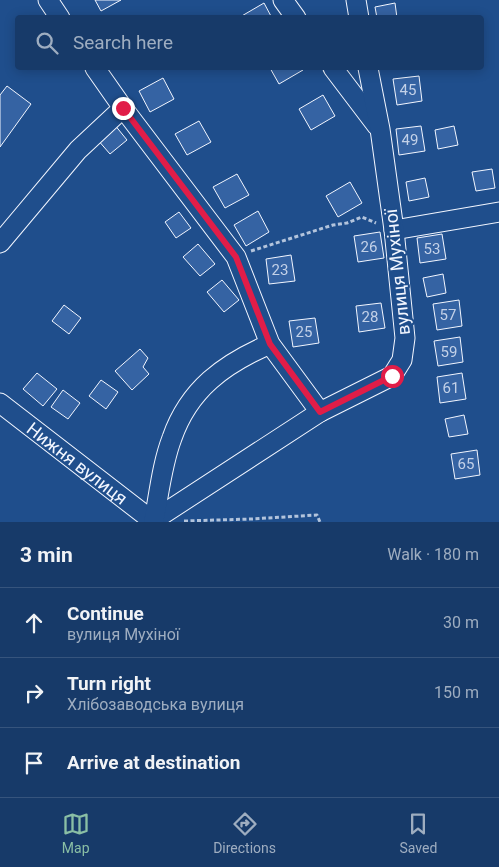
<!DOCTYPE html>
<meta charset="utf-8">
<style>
:root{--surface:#173a69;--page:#20416f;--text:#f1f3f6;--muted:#9eadc0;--line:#36547d;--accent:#8abfa5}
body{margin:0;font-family:Roboto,sans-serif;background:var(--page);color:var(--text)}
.stop{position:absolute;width:15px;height:15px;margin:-11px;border:4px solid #e11d48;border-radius:50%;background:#fff}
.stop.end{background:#e11d48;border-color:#fff;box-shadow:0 1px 5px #0008}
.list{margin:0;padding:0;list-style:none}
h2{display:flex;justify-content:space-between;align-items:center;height:65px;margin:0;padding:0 20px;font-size:21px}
h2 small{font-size:16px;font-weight:400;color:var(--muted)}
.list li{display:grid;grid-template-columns:32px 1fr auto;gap:15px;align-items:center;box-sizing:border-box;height:70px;padding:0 20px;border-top:1px solid var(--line)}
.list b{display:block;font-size:19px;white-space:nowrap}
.list p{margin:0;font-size:16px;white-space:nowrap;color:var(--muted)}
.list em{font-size:16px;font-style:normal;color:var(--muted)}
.icon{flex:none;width:28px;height:28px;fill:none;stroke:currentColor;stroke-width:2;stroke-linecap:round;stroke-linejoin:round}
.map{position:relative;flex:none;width:499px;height:522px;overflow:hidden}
.search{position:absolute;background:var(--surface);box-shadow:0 2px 12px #0003;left:15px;right:15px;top:15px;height:55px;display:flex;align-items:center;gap:12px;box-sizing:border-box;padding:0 18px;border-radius:5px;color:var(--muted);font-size:19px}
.sheet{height:275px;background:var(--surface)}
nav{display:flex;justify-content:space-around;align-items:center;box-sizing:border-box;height:70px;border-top:1px solid var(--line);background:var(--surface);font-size:14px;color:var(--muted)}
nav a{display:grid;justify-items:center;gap:2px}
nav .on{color:var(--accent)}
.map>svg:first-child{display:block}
.building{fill:#3563a3;stroke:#f2f6ff}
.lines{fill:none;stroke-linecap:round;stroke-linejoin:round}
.minor-casing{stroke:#f2f6ff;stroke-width:21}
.path{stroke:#b3c4dc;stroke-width:3;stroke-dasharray:4 2.5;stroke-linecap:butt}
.minor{stroke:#1f4e8c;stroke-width:19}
.route{stroke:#e11d48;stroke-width:6}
.labels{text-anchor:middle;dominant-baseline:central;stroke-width:4;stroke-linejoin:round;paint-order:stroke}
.number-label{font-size:15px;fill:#c3d1e8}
.street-label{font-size:18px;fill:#f2f6ff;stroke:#1f4e8c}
</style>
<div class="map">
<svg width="499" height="522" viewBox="0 0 499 522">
<rect width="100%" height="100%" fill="#1f4e8c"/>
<g class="building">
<polygon points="95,0 121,0 101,11"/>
<polygon points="264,3 272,18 240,18 240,17"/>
<polygon points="395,3 397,18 377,18 375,7"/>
<polygon points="270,68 302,68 303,70 279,84"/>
<polygon points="419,76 422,101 397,105 393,79"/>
<polygon points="163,78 174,99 150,112 139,91"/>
<polygon points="7,86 31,104 0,147 0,95"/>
<polygon points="323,95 335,116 311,130 299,109"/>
<polygon points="199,121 211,142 187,155 175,134"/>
<polygon points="114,124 127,140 110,154 97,139"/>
<polygon points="421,126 425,151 399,155 396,129"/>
<polygon points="454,126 458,145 438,149 435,130"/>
<polygon points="492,169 495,188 476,191 472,172"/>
<polygon points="237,174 249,195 225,208 213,187"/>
<polygon points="425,178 429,197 409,201 406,182"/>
<polygon points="350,182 362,203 338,217 326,196"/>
<polygon points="258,211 269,232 246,246 234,225"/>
<polygon points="179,212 191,228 176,238 165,222"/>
<polygon points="380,232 384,258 358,262 354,236"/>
<polygon points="442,234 446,259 420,263 417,238"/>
<polygon points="198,244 215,264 200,276 183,257"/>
<polygon points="291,255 295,281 269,284 266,259"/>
<polygon points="443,274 446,293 427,297 423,278"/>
<polygon points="222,280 239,300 224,312 207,292"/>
<polygon points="459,300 462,326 437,330 433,304"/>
<polygon points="381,303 385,328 359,332 356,306"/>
<polygon points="64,305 81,318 69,334 52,321"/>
<polygon points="315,318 319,343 293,347 289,321"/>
<polygon points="460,337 463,362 438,366 434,341"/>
<polygon points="140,349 148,358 143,367 149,374 132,390 115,371"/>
<polygon points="37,373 57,389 43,406 23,389"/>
<polygon points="462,373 466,399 440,403 437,377"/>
<polygon points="101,380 118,392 106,409 89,396"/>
<polygon points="63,390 80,403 68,419 51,407"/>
<polygon points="464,415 468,434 449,437 445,419"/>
<polygon points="477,450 480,475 455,479 451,454"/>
</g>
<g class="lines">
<defs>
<g id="minor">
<polyline points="48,0 60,18"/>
<polyline points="283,0 296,18"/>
<polyline points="356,0 359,18"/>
<polyline points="95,68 123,108 236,257 270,344 320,412"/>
<polyline points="333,68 377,126"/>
<polyline points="394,230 499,212"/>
<polyline points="0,243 78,150 123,108"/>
<path id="s1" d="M0,403L154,522"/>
<polyline points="154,520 320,412 392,376 402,360 405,338 394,230 380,129 368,68"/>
<path d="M154,520C159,494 162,464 172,438C189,389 224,364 270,344"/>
</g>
</defs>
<use href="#minor" class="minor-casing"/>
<g class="path">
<polyline points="251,251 333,225 347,223 362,217 376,223"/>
<polyline points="184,521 251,519 317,515 320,522"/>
</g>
<use href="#minor" class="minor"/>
</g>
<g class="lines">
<polyline class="route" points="123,108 236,257 270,344 320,412 392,376"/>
</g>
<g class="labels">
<g class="number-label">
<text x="408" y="90">45</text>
<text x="410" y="140">49</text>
<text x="369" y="247">26</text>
<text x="432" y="249">53</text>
<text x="280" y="270">23</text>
<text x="448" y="315">57</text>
<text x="370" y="317">28</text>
<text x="304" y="332">25</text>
<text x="449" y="352">59</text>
<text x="451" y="388">61</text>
<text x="466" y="464">65</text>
</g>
<g class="street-label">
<text transform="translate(397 272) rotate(-96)">вулиця Мухіної</text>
<text stroke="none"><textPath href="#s1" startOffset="98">Нижня вулиця</textPath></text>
</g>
</g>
</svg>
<div class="stop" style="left:392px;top:376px"></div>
<div class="stop end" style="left:123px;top:108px"></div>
<div class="search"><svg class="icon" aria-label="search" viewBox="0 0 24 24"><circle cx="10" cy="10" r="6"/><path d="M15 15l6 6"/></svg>Search here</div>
</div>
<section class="sheet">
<h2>3 min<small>Walk · 180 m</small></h2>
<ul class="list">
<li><svg class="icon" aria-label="ahead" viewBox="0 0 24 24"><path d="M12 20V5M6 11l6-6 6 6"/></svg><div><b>Continue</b><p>вулиця Мухіної</p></div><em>30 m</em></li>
<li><svg class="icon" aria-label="right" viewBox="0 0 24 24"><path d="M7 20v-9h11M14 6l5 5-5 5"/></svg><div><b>Turn right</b><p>Хлібозаводська вулиця</p></div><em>150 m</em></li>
<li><svg class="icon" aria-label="arrive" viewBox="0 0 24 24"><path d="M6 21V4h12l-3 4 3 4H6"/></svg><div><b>Arrive at destination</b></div></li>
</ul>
</section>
<nav>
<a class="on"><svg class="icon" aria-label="map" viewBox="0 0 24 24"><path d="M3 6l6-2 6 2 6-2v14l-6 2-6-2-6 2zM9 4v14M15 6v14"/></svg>Map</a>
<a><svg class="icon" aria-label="directions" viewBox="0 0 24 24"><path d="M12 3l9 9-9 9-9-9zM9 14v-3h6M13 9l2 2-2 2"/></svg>Directions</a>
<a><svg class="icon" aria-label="saved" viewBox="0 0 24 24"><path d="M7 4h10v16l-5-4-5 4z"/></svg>Saved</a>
</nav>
